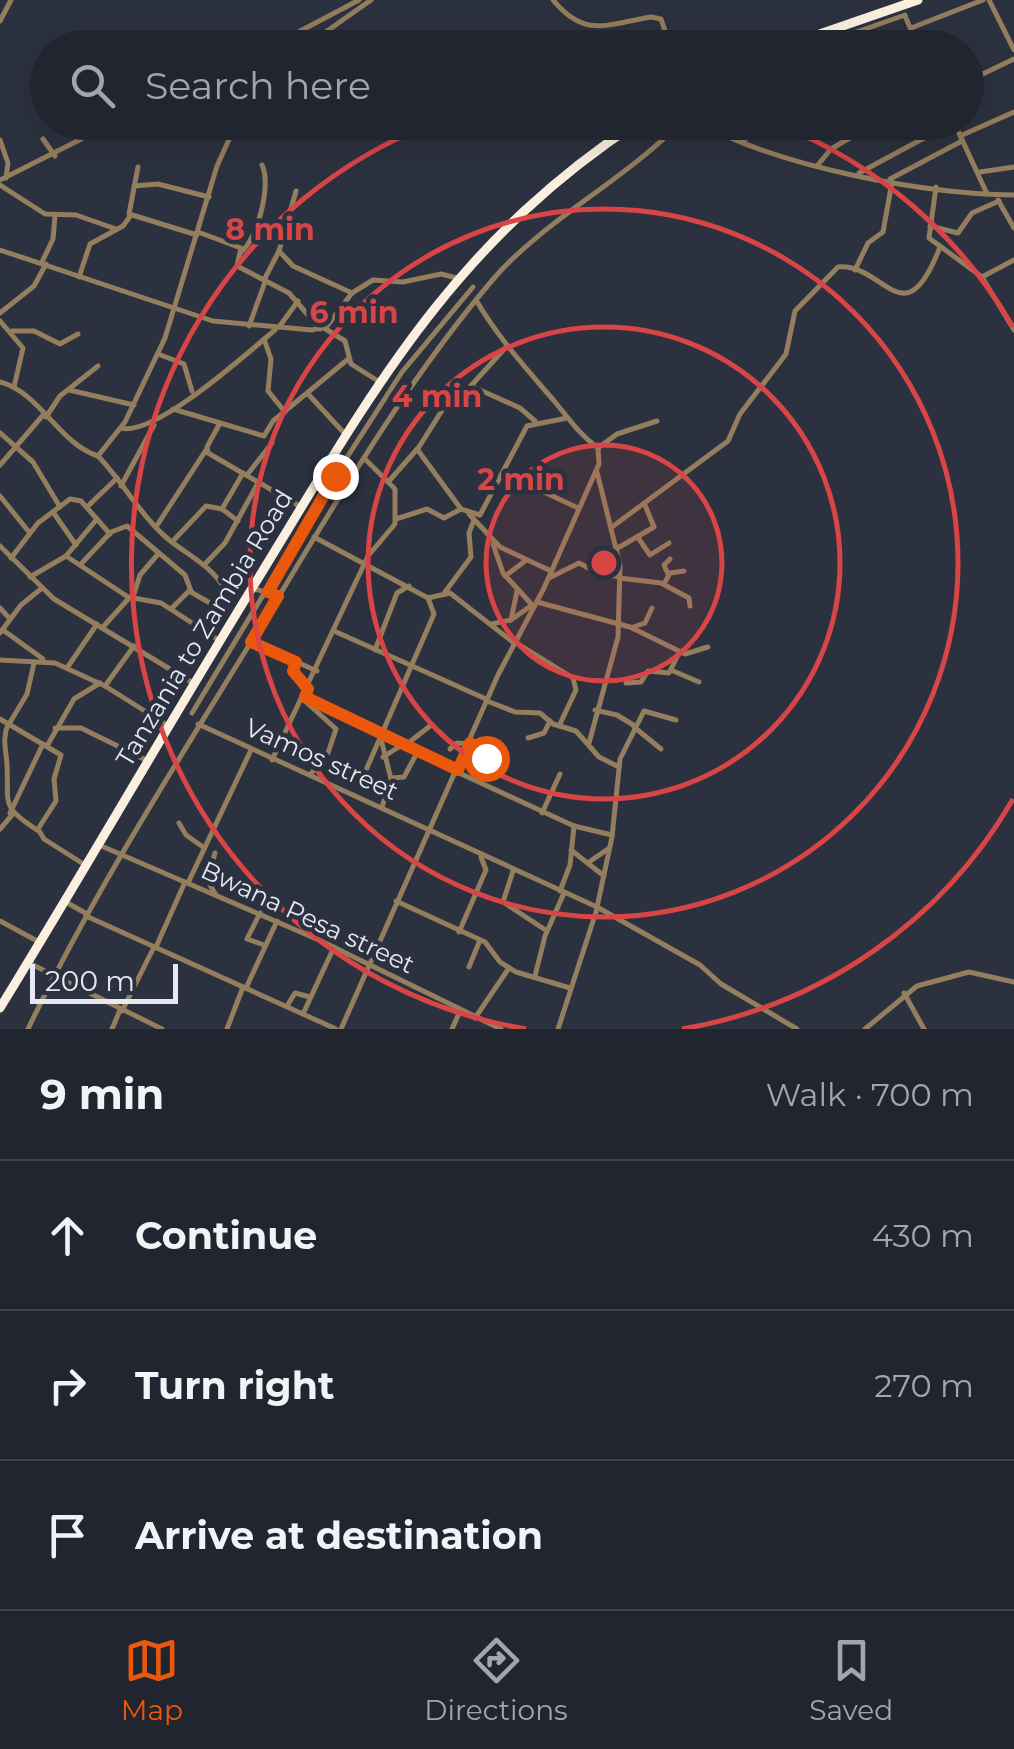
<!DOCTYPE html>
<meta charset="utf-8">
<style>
:root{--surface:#21252f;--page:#2d313b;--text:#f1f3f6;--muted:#a2a5aa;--line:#3e424b;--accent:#ea580c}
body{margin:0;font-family:Montserrat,sans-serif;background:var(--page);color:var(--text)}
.scale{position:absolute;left:30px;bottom:25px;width:148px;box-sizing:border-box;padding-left:10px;border:5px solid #e5e9f3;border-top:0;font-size:28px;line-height:35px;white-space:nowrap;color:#e5e9f3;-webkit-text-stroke:8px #2c313f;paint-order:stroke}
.stop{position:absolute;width:30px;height:30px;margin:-22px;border:8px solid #ea580c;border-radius:50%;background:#fff}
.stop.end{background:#ea580c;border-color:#fff;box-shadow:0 2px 10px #0008}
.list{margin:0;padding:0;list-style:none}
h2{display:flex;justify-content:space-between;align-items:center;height:130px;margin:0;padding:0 40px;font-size:42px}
h2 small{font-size:32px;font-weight:400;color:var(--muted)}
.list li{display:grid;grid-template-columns:65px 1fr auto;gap:30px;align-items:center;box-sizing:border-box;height:150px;padding:0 40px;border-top:2px solid var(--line)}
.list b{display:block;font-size:38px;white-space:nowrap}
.list em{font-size:32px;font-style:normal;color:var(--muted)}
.icon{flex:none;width:55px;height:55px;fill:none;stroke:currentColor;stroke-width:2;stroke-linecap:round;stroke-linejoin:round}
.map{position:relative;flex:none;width:1014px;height:1029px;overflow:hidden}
.search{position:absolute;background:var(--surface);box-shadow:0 10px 40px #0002;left:30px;right:30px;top:30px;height:110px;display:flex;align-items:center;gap:25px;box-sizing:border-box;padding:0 35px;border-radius:55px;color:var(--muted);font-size:38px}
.sheet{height:580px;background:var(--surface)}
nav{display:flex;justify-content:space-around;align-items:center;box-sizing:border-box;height:140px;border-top:2px solid var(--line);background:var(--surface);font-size:28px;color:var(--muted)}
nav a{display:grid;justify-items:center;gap:5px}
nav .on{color:var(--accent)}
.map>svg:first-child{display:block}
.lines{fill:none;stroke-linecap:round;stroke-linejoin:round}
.minor{stroke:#937e5d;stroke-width:5}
.highway{stroke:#fbf0e0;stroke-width:9}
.route{stroke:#ea580c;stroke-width:12}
.ring{fill:none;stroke:#d84546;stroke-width:5}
.labels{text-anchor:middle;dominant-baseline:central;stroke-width:9;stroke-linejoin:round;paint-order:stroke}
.street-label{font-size:25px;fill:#e5e9f3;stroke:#2c313f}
.centre{fill:#d84546;stroke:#2c313f;stroke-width:5}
.ring-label{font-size:30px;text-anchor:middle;font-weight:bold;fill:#d84546;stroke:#2c313f;stroke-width:9;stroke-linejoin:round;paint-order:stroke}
</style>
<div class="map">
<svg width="1014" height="1029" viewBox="0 0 1014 1029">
<rect width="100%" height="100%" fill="#2c313f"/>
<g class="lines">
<g class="minor">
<path d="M553,0C585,39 607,24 651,17L661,19L671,48"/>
<polyline points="989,0 1014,50"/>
<polyline points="905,16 919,48"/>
<polyline points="0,21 11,0"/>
<polyline points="911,28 983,0"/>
<polyline points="801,47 802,48"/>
<polyline points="268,48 359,0"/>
<polyline points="303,48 371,0"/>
<polyline points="811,48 905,15"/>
<polyline points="966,82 1014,59"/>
<path d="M699,122C777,167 924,194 1014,195"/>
<polyline points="960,136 1014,112"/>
<polyline points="43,139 55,156"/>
<polyline points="0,140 8,163 6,178"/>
<polyline points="743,142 760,122"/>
<polyline points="817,166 831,149 877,122"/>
<polyline points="138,167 129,214 197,235"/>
<polyline points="980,172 1014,167"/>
<polyline points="859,173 954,122 987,194"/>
<polyline points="890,179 962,141"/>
<polyline points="0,180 115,122"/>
<polyline points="0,185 45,214 76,215 116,229"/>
<polyline points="134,186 158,184 209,197"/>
<polyline points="936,187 929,238 982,277 1014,330"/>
<polyline points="998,200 1014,228"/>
<polyline points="930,226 958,233 972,213 999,201"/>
<polyline points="198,232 241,248 237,266 289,293 320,329"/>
<polyline points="0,250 213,321 312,330 327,326 352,293 373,280 403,282 441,274 457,278"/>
<polyline points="279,251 296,191"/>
<path d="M241,252C257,240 272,184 262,165"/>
<polyline points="42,262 53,239 55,216"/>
<polyline points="855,270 868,243 883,232 892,182"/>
<polyline points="79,277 90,244 123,226 131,215"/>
<polyline points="982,277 1014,260"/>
<polyline points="264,280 279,251 293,266 352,293"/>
<polyline points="0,313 34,286 46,264"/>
<polyline points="0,321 23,348 14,387"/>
<polyline points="249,326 265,282"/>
<polyline points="279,327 298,301"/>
<polyline points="324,328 345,341 351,364 378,381"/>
<polyline points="12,331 34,331 60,344 78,334"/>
<polyline points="264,339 271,359 268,391 285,412"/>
<polyline points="158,354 184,364 192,391"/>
<path d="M0,382C41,393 58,443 98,456"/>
<polyline points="471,386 520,408 535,421"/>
<polyline points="69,390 134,405"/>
<polyline points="309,395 345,434"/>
<polyline points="173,409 264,436 273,421 347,360"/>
<polyline points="46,417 60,396 98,366"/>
<polyline points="220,423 207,447 208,453 301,507"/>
<path d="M121,428C155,437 246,354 275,330"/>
<polyline points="0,433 33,462 60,507"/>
<polyline points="598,448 617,434 657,421"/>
<polyline points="417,449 461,509"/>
<polyline points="0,465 44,414"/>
<polyline points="504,473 578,508"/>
<polyline points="247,475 272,443"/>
<polyline points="389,481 419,447 446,404 469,388 506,347"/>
<polyline points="121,486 154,425"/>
<polyline points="0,496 29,532"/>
<polyline points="87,507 117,478"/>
<polyline points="222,509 243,473"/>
<polyline points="53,512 76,545"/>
<polyline points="469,514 500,547 551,571"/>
<polyline points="396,519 427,509 444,518 461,509 480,515 527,426 567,418"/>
<polyline points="156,527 206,450"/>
<path d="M612,527L728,441L740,414L786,354L795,311L838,267C885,263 904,340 940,247"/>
<polyline points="314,537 428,598 434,614 363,777"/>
<polyline points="639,539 650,555 669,543"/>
<polyline points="172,542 206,506 222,509 238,521"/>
<polyline points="493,544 503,573 534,607"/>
<polyline points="0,546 54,599 193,683"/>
<polyline points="616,549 654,527 645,505"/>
<polyline points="66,556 97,519"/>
<polyline points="11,558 38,523 70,499 81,501 110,534"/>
<polyline points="80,565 111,532 127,526 185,575 191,591"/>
<polyline points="204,565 225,543 258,483"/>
<polyline points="668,574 664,565 670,559"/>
<polyline points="505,576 525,561"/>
<polyline points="30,577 66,556 128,597 161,603 220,641"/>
<polyline points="549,578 579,563 603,576 619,576"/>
<polyline points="619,578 661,583 689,598 690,606"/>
<polyline points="664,584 670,573 684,571"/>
<polyline points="252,588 278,596"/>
<polyline points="268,592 315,507 402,372 473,287"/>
<polyline points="445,592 471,557 469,533 474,520"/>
<polyline points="133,597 140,575 159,553"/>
<polyline points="428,598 450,593 514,643"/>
<polyline points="537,602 630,627 685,654 708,647"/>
<polyline points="0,608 10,619"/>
<polyline points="171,609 189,591 224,611"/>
<path d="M224,611L228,598C220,570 190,557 168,539C140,515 123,482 98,456L125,422L165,338L217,166L237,122"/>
<polyline points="511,620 517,591"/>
<polyline points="491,624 511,620 532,605"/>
<polyline points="633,627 645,623 652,608"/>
<polyline points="102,628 130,597"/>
<polyline points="3,630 43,659"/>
<polyline points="334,631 486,699"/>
<polyline points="0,633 21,605 42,588"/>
<polyline points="251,642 317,671"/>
<polyline points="515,642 573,678 576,690 559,726"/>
<polyline points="375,650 397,593 409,586"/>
<polyline points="0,660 55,663 105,686 167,725"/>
<polyline points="295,663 295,675 308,689"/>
<polyline points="67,668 97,624"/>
<polyline points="671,670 699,682"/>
<polyline points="626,683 641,682 648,671 669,673 679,653"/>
<polyline points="105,686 134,646"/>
<polyline points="305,697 458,770"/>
<polyline points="305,701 336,729 328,753 310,775"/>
<polyline points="487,701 515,712 540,713 553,724 576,731 599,757 619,767"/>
<polyline points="595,710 617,715 635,726"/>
<polyline points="192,713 265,592"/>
<polyline points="0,719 61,755 54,779 56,801 38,829 44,839 85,865"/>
<path d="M8,724C2,739 6,749 7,764C9,805 0,806 37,830"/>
<polyline points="9,724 27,694 34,663"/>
<polyline points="198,724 597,907 700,965 721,984 797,1029"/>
<polyline points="634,727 661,749"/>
<polyline points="55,728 81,728 148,761"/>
<polyline points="528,738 544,733 550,721"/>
<polyline points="381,739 391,779 382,807"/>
<polyline points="470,743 486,756 484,765"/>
<polyline points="589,743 618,637 620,565 597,472"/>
<polyline points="407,744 430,726"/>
<polyline points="47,746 74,699 100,683"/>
<polyline points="450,749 457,743 469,744"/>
<polyline points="383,757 405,743"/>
<polyline points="272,760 368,556 395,524 395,489 365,459"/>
<polyline points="457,772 574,826 612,835"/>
<polyline points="392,778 404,777 418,751"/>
<polyline points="10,813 43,744"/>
<polyline points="542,813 560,774"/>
<polyline points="179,823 186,835 203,847"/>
<polyline points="0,829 12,815"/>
<polyline points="99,845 319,940 501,1029"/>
<polyline points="571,850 604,876"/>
<polyline points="215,853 207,880 216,895"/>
<polyline points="589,862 608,849"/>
<polyline points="513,871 503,902 547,931"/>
<polyline points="188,883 251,750"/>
<polyline points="560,891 570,865 574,826"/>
<polyline points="64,901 87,914"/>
<polyline points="396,901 485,942 500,962 516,972 570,988"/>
<polyline points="260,913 247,939 264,945"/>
<polyline points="86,916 336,1029"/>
<polyline points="0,921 39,942"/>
<polyline points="459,932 486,870 481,857"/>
<polyline points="156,947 185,882"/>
<polyline points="27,962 162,1029"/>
<polyline points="469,967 480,940"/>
<polyline points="535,976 545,936 564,893"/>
<polyline points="246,988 277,921"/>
<polyline points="904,993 924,1029"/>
<polyline points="287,1006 295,993 310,997"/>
<polyline points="122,1011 154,947"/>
<polyline points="303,1014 334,947"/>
<polyline points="475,1018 509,968"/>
<path d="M28,1029C92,895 173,769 251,642C327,518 400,388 495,277C545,220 626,179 681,122"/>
<polyline points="112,1029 120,1010"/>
<polyline points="227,1029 243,987"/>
<path d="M341,1029L498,675L544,588L599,464L598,448C580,435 569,419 555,402C526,368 499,339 476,300"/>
<polyline points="452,1029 460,1011"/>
<polyline points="558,1029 596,912 612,837 620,759 644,711 676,720"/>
<polyline points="865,1029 917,986 969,972 1014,982"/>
</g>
<g class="highway">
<polyline points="779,48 918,0"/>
<path d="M0,1008C86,868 168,725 254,585C369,398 448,247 638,122"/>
</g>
</g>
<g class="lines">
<polyline class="route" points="335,476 268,592 278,596 251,642 296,662 293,671 308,689 305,697 458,770 470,743 486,758"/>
</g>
<circle cx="604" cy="563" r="118" fill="#d84546" fill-opacity=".12"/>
<g class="ring">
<circle cx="604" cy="563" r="118"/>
<circle cx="604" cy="563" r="236"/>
<circle cx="604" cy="563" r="354"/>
<path d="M1013 799A472 472 0 0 1 682 1029M526 1029A472 472 0 0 1 431 124M777 124A472 472 0 0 1 1013 327"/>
</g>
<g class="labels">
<g class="street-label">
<text transform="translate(204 628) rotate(-59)">Tanzania to Zambia Road</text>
<text transform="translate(322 759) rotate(24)">Vamos street</text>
<text transform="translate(308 917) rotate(25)">Bwana Pesa street</text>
</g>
</g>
<circle cx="604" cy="563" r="15" class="centre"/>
<g class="ring-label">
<text x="270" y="240">8 min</text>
<text x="354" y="323">6 min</text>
<text x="437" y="407">4 min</text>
<text x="521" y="490">2 min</text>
</g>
</svg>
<div class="scale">200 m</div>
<div class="stop" style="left:486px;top:758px"></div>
<div class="stop end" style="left:335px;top:476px"></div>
<div class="search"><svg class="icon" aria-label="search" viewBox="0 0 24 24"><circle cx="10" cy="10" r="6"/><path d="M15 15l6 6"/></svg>Search here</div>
</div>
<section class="sheet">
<h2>9 min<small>Walk · 700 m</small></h2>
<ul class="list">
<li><svg class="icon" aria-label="ahead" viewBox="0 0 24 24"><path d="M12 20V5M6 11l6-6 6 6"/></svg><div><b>Continue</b></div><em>430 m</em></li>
<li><svg class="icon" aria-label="right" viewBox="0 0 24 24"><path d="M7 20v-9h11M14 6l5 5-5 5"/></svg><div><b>Turn right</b></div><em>270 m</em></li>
<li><svg class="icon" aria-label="arrive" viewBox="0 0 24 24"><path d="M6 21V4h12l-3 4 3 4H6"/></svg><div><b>Arrive at destination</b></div></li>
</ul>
</section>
<nav>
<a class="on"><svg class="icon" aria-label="map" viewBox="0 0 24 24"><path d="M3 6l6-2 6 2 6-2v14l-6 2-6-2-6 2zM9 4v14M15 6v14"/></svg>Map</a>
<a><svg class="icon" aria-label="directions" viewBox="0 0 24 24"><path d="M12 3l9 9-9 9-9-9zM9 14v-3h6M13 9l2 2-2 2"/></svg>Directions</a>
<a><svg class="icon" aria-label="saved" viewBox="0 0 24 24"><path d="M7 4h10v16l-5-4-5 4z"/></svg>Saved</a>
</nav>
